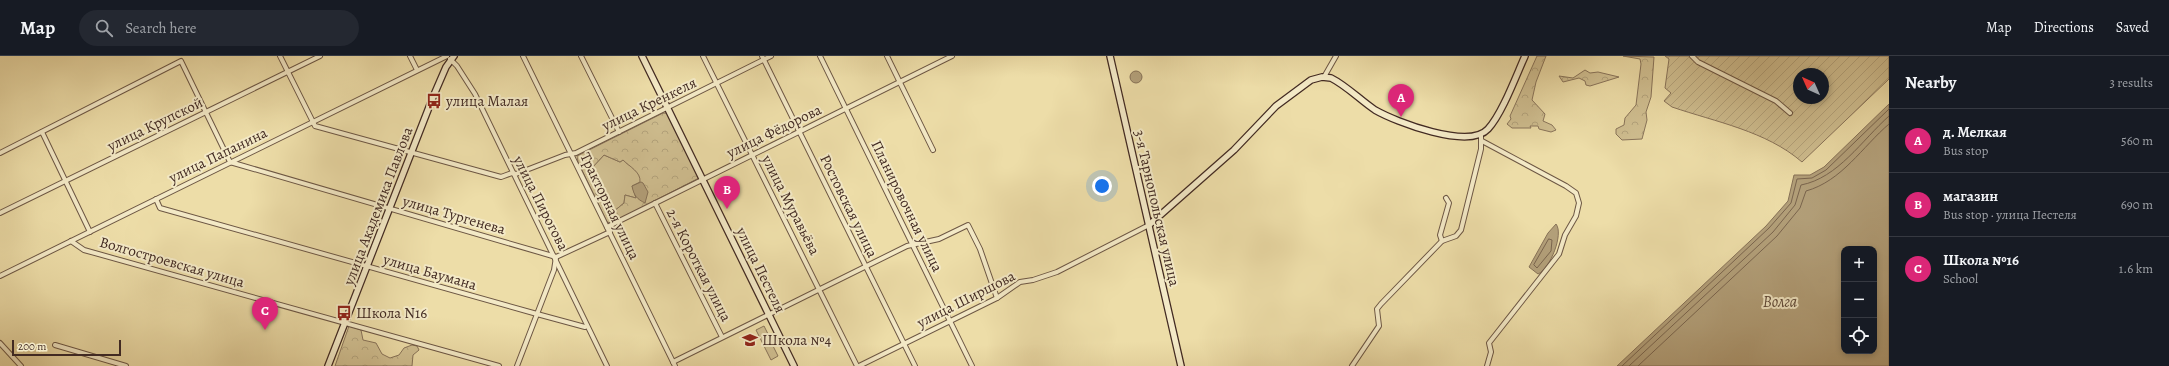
<!DOCTYPE html>
<meta charset="utf-8">
<style>
:root{--surface:#171b24;--page:#242831;--text:#f1f3f6;--muted:#9ea1a6;--line:#363941;--accent:#db2777}
body{margin:0;font-family:Alegreya,serif;background:var(--page);color:var(--text)}
.controls{position:absolute;right:12px;bottom:12px;display:grid;overflow:hidden;border-radius:8px;box-shadow:0 2px 6px #0003}
.controls button{width:36px;height:36px;display:grid;place-items:center;padding:0;border:0;border-bottom:1px solid var(--line);background:var(--surface);color:var(--text);font:20px sans-serif}
.compass{position:absolute;left:1793px;top:12px;width:36px;height:36px;border-radius:50%;background:var(--surface);box-shadow:0 2px 6px #0003;rotate:315deg}
.scale{position:absolute;left:12px;bottom:10px;width:109px;box-sizing:border-box;padding-left:4px;border:2px solid #422a22;border-top:0;font-size:11px;line-height:14px;white-space:nowrap;color:#422a22;-webkit-text-stroke:3px #f3e9c6;paint-order:stroke}
.you{position:absolute;left:1102px;top:130px;width:14px;height:14px;margin:-10px;border:3px solid #fff;border-radius:50%;background:#1a73e8;box-shadow:0 0 0 6px #1a73e833}
.badge{display:grid;place-items:center;width:26px;height:26px;border-radius:50%;background:var(--accent);color:#fff;font-size:13px;font-weight:700}
.pin{position:absolute;translate:-50% -33px;filter:drop-shadow(0 1px 2px #0008)}
.pin::after{content:'';position:absolute;top:21px;width:14px;height:12px;background:inherit;clip-path:polygon(0 0,100% 0,50% 100%)}
.list{margin:0;padding:0;list-style:none}
h2{display:flex;justify-content:space-between;align-items:center;height:52px;margin:0;padding:0 16px;font-size:17px}
h2 small{font-size:13px;font-weight:400;color:var(--muted)}
.list li{display:grid;grid-template-columns:26px 1fr auto;gap:12px;align-items:center;box-sizing:border-box;height:64px;padding:0 16px;border-top:1px solid var(--line)}
.list b{display:block;font-size:15px;white-space:nowrap}
.list p{margin:0;font-size:13px;white-space:nowrap;color:var(--muted)}
.list em{font-size:13px;font-style:normal;color:var(--muted)}
.icon{flex:none;width:22px;height:22px;fill:none;stroke:currentColor;stroke-width:2;stroke-linecap:round;stroke-linejoin:round}
.map{position:relative;flex:none;width:1889px;height:310px;overflow:hidden}
header{display:flex;align-items:center;gap:24px;box-sizing:border-box;height:56px;padding:0 20px;background:var(--surface);border-bottom:1px solid var(--line)}
header strong{font-size:19px}
nav{display:flex;gap:22px;margin-inline-start:auto;font-size:14px}
.search{width:280px;height:36px;background:var(--page);display:flex;align-items:center;gap:10px;box-sizing:border-box;padding:0 14px;border-radius:22px;color:var(--muted);font-size:15px}
main{display:flex}
aside{flex:1;background:var(--surface)}
.map>svg:first-child{display:block}
.grass{fill:#d0bf91;stroke:#89745a}
.forest{fill:url(#forest-crowns);stroke:#89745a;fill-rule:evenodd}
.garden{fill:url(#garden-furrows);stroke:#89745a;fill-rule:evenodd}
.water{fill:#b3a07a;stroke:#867157;fill-rule:evenodd}
.lines{fill:none;stroke-linecap:round;stroke-linejoin:round}
.shore{stroke:#7a654e;stroke-width:1}
.street-casing{stroke:#6d5744;stroke-width:6}
.secondary-casing{stroke:#422a22;stroke-width:8}
.street{stroke:#f3e9c6;stroke-width:4}
.secondary{stroke:#f3e9c6;stroke-width:5.5}
.labels{text-anchor:middle;dominant-baseline:central;stroke-width:4;stroke-linejoin:round;paint-order:stroke}
.poi-label{font-size:15px;fill:#422a22;stroke:#f3e9c6;text-anchor:start}
.street-label{font-size:15px;fill:#422a22;stroke:#f3e9c6}
.water-label{font-size:16px;font-style:italic;fill:#5e4838;stroke:#f3e9c6}
</style>
<header>
<strong>Map</strong>
<div class="search"><svg class="icon" aria-label="search" viewBox="0 0 24 24"><circle cx="10" cy="10" r="6"/><path d="M15 15l6 6"/></svg>Search here</div>
<nav><a>Map</a><a>Directions</a><a>Saved</a></nav>
</header>
<main>
<div class="map">
<svg width="1889" height="310" viewBox="0 0 1889 310">
<defs>
<pattern id="forest-crowns" width="20" height="18" patternUnits="userSpaceOnUse"><rect width="20" height="18" fill="#d0bf91"/><path d="M2 6a3 3 0 1 1 6 0M12 15a3 3 0 1 1 6 0" fill="none" stroke="#b4a47d"/></pattern>
<pattern id="garden-furrows" width="10" height="10" patternUnits="userSpaceOnUse"><rect width="10" height="10" fill="#d0bf91"/><path d="M-1 1l2-2M0 10L10 0M9 11l2-2" fill="none" stroke="#b4a47d"/></pattern>
</defs>
<rect width="100%" height="100%" fill="#eddda8"/>
<filter id="stains"><feTurbulence type="fractalNoise" baseFrequency=".005" numOctaves="4"/><feColorMatrix values="0 0 0 0 .2 0 0 0 0 .09 0 0 0 0 .02 0 0 0 .5 -.17"/></filter>
<radialGradient id="worn" r=".72"><stop offset=".6" stop-color="#630" stop-opacity="0"/><stop offset="1" stop-color="#630" stop-opacity=".3"/></radialGradient>
<g class="grass">
<path d="M604,99L620,106L623,104C630,111 640,115 641,126L633,132L636,142L625,139L624,147L613,156L610,155L608,146L596,138L597,132L590,114Z"/>
<polygon points="764,270 771,284 763,288 756,274"/>
<polygon points="771,286 778,300 771,304 764,290"/>
</g>
<g class="forest">
<polygon points="1537,0 1546,0 1536,26 1532,44 1545,58 1543,65 1552,69 1556,74 1551,76 1539,73 1538,70 1530,70 1531,72 1512,72 1507,68 1511,63 1510,60"/>
<polygon points="1623,0 1654,1 1651,41 1646,56 1647,64 1642,83 1622,84 1616,78 1616,73 1624,69 1625,62 1636,49 1641,8 1640,3"/>
<polygon points="1585,14 1590,17 1598,16 1619,21 1590,30 1586,29 1585,25 1579,22 1563,26 1559,20 1573,22"/>
<path d="M663,57H667L699,122L611,167L607,166L578,106L577,100ZM604,99L620,106L623,104C630,111 641,116 640,126L632,130L636,142L625,139L624,147L613,156L610,155L608,146L596,138L597,132L590,114Z"/>
<polygon points="349,270 361,274 363,284 376,287 382,298 390,302 399,299 404,292 412,289 417,290 419,294 413,299 412,310 335,310"/>
</g>
<path class="garden" d="M1665,0H1889V23L1802,106C1766,75 1716,66 1672,51L1664,45L1671,37L1665,32L1669,3ZM1799,18H1823V42H1799Z"/>
<g class="water">
<circle cx="1136" cy="21" r="6"/>
<path d="M1889,48V310H1617L1766,170L1788,145L1794,119H1810L1824,111ZM1844,193H1874V295H1844Z"/>
<path d="M641,126L643,127L648,136L645,147C637,143 634,140 632,130Z"/>
<path d="M1556,168C1564,178 1550,213 1538,218L1529,211L1548,177Z"/>
</g>
<g class="lines">
<g class="shore">
<polygon points="1549,183 1552,184 1551,195 1537,212 1534,209"/>
<polyline points="1622,310 1769,172 1791,147 1797,123 1812,122 1826,114 1889,53"/>
<path d="M1629,310L1773,176L1795,149L1801,129C1838,122 1862,84 1889,60"/>
<path d="M1638,310L1777,180L1800,152L1806,135C1842,125 1862,91 1889,68"/>
</g>
<defs>
<g id="street">
<polyline points="280,0 315,70 501,121 512,117 516,118 565,99 576,97 771,0"/>
<polyline points="410,0 417,14"/>
<polyline points="523,0 675,310"/>
<polyline points="581,0 619,76"/>
<polyline points="703,0 857,310"/>
<polyline points="762,0 915,310"/>
<polyline points="820,0 972,310"/>
<polyline points="887,0 933,94"/>
<polyline points="1692,0 1698,6 1776,45 1790,57"/>
<polyline points="450,3 457,10 475,38 607,310"/>
<polyline points="1324,21 1336,0"/>
<polyline points="42,76 90,176"/>
<polyline points="1482,85 1566,130 1576,137 1579,147 1576,160 1565,179 1559,198 1489,287 1491,296 1487,310"/>
<polyline points="0,97 181,5 230,106 556,201"/>
<polyline points="156,143 160,152 537,258 585,271 587,270"/>
<polyline points="655,147 722,281"/>
<polyline points="0,157 320,0"/>
<polyline points="607,171 952,0"/>
<polyline points="71,185 84,194 499,310"/>
<polyline points="1442,185 1440,179 1449,147 1446,142"/>
<polyline points="556,201 610,176"/>
<polyline points="0,220 447,0"/>
<polyline points="0,287 21,310"/>
<polyline points="55,289 126,310"/>
<polyline points="673,306 907,190 939,183 968,169 980,193 997,242"/>
<polyline points="517,310 554,214 556,201"/>
<polyline points="859,310 997,242 1020,226 1033,224 1057,216 1149,169"/>
<polyline points="1352,310 1379,270 1377,253 1381,248 1442,185 1456,180 1461,174 1481,93 1481,79"/>
</g>
<g id="secondary">
<polyline points="642,0 794,310"/>
<polyline points="1110,0 1181,310"/>
<path d="M1149,169L1234,94L1276,50L1311,24L1322,21L1331,22C1347,30 1360,44 1375,54C1396,66 1469,94 1488,73C1502,58 1516,20 1525,0"/>
<polyline points="328,310 433,41 446,11 454,0"/>
</g>
</defs>
<use href="#street" class="street-casing"/>
<use href="#secondary" class="secondary-casing"/>
<use href="#street" class="street"/>
<use href="#secondary" class="secondary"/>
</g>
<defs>
<symbol id="bus-bare" viewBox="-9 -9 18 18"><path d="M-5-6H5V4H4V6H2V4H-2V6H-4V4H-5ZM-3.5-4V0h7V-4ZM-3.5 1.2v1.5H-2V1.2ZM2 1.2v1.5H3.5V1.2Z" fill="#8f2418" stroke="#f3e9c6" stroke-width="2.5" paint-order="stroke"/></symbol>
<symbol id="school-bare" viewBox="-9 -9 18 18"><path d="M0-5L7-2L0 1L-7-2ZM-4 1L0 2.5L4 1V4Q0 6-4 4Z" fill="#8f2418" stroke="#f3e9c6" stroke-width="2.5" paint-order="stroke"/></symbol>
</defs>
<g fill-rule="evenodd">
<use href="#bus-bare" x="423" y="34" width="22" height="22"/>
<use href="#bus-bare" x="333" y="246" width="22" height="22"/>
<use href="#school-bare" x="739" y="273" width="22" height="22"/>
</g>
<g class="labels">
<g class="poi-label">
<text x="446" y="45">улица Малая</text>
<text x="356" y="257">Школа N16</text>
<text x="762" y="284">Школа №4</text>
</g>
<g class="street-label">
<text transform="translate(649 48) rotate(-26)">улица Кренкеля</text>
<text transform="translate(155 68) rotate(-26)">улица Крупской</text>
<text transform="translate(774 75) rotate(-26)">улица Фёдорова</text>
<text transform="translate(218 99) rotate(-26)">улица Папанина</text>
<text transform="translate(541 147) rotate(63)">улица Пирогова</text>
<text transform="translate(791 149) rotate(63)">улица Муравьёва</text>
<text transform="translate(378 150) rotate(-69)">улица Академика Павлова</text>
<text transform="translate(610 150) rotate(64)">Тракторная улица</text>
<text transform="translate(849 150) rotate(64)">Ростовская улица</text>
<text transform="translate(907 150) rotate(64)">Планировочная улица</text>
<text transform="translate(1157 152) rotate(77)">3-я Тарнопольская улица</text>
<text transform="translate(454 159) rotate(16)">улица Тургенева</text>
<text transform="translate(172 206) rotate(16)">Волгостроевская улица</text>
<text transform="translate(699 209) rotate(63)">2-я Короткая улица</text>
<text transform="translate(761 214) rotate(64)">улица Пестеля</text>
<text transform="translate(430 216) rotate(16)">улица Баумана</text>
<text transform="translate(966 243) rotate(-27)">улица Ширшова</text>
</g>
<g class="water-label">
<text x="1780" y="246">Волга</text>
</g>
</g>
<rect width="100%" height="100%" filter="url(#stains)"/>
<rect width="100%" height="100%" fill="url(#worn)"/>
</svg>
<div class="controls">
<button>+</button>
<button>−</button>
<button><svg class="icon" aria-label="locate" viewBox="0 0 24 24"><circle cx="12" cy="12" r="6"/><path d="M12 2v4M12 18v4M2 12h4M18 12h4"/></svg></button>
</div>
<svg class="compass" viewBox="-18 -18 36 36"><path d="M0-13l5 13h-10z" fill="#e53935"/><path d="M0 13l5-13h-10z" fill="#9ea1a6"/></svg>
<div class="scale">200 m</div>
<div class="you"></div>
<div class="pin badge" style="left:1401px;top:61px">A</div>
<div class="pin badge" style="left:727px;top:153px">B</div>
<div class="pin badge" style="left:265px;top:274px">C</div>
</div>
<aside>
<h2>Nearby<small>3 results</small></h2>
<ul class="list">
<li><span class="badge">A</span><div><b>д. Мелкая</b><p>Bus stop</p></div><em>560 m</em></li>
<li><span class="badge">B</span><div><b>магазин</b><p>Bus stop · улица Пестеля</p></div><em>690 m</em></li>
<li><span class="badge">C</span><div><b>Школа №16</b><p>School</p></div><em>1.6 km</em></li>
</ul>
</aside>
</main>
